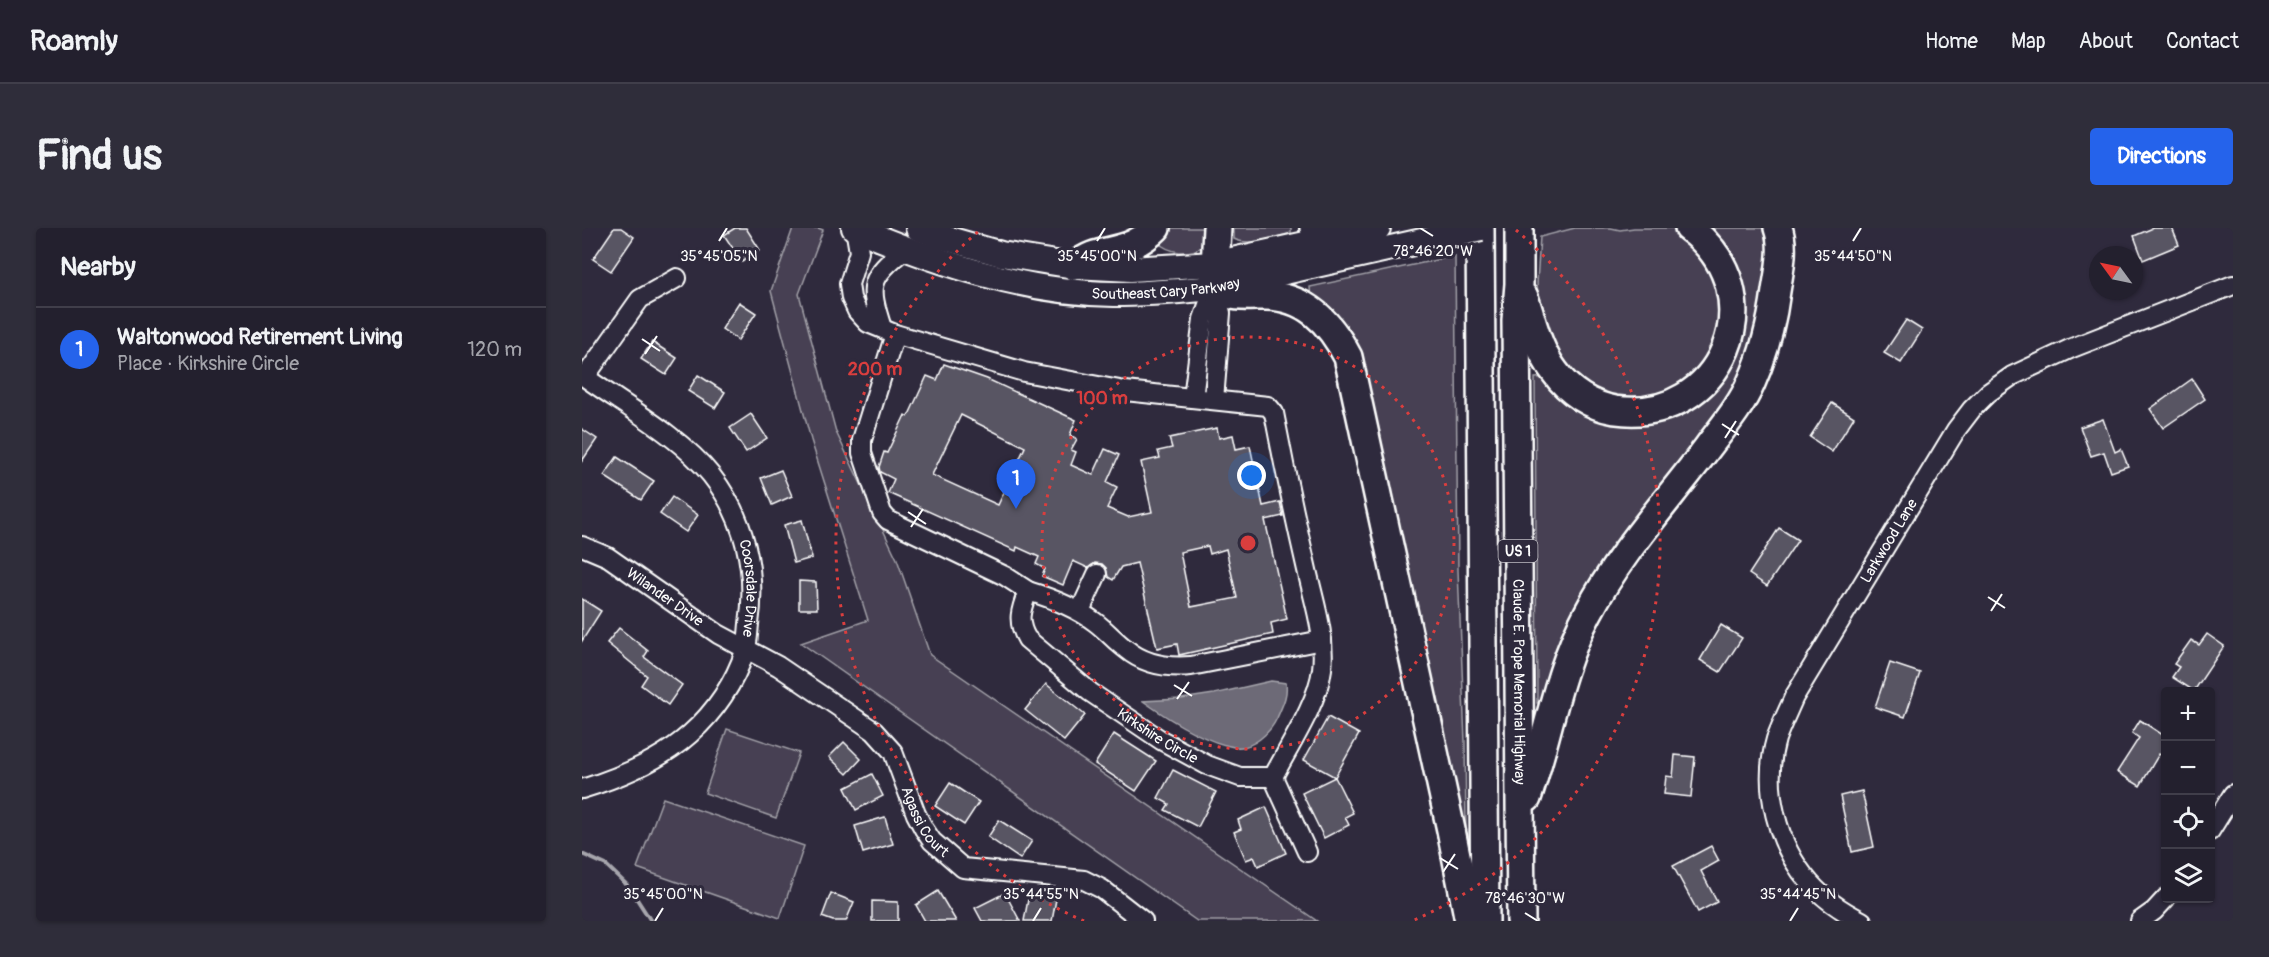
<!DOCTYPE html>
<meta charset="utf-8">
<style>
:root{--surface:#23202e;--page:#2f2d3a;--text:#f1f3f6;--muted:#a3a3aa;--line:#403e4a;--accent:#2563eb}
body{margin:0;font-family:Pangolin,sans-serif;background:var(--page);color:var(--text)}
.controls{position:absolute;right:18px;bottom:18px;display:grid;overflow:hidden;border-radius:6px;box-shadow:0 2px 4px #0004}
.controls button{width:54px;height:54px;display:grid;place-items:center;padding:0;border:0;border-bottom:2px solid var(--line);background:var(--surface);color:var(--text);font:30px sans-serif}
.compass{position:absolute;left:1507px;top:18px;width:54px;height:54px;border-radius:50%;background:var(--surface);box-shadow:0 2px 4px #0004;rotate:303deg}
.you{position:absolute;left:670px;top:248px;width:21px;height:21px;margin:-15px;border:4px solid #fff;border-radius:50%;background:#1a73e8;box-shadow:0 0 0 9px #1a73e833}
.badge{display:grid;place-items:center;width:39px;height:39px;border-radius:50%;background:var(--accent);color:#fff;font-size:20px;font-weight:700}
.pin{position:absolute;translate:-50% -50px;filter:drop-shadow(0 2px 3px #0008)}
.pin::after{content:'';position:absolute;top:32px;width:21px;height:18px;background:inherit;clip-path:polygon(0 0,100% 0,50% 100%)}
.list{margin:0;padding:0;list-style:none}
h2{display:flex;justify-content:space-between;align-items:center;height:78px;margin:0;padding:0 24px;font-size:26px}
h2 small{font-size:20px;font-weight:400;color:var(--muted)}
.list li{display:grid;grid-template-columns:39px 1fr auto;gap:18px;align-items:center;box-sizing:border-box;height:84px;padding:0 24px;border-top:2px solid var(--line)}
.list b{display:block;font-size:22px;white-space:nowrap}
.list p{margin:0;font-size:20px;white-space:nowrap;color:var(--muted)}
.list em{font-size:20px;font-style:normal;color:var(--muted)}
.icon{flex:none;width:33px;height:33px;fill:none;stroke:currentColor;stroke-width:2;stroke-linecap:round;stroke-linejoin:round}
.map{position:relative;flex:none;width:1651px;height:693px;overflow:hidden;border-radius:6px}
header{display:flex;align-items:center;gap:36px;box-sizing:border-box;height:84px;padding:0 30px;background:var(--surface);border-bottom:2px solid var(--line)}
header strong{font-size:28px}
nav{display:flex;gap:33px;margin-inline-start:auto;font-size:21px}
.intro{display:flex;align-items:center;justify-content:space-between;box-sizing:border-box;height:144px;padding:0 36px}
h1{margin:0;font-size:42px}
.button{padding:15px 27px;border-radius:6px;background:var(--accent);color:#fff;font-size:21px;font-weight:700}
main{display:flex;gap:36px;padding:0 36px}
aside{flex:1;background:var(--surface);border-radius:6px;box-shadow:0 2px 4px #0004}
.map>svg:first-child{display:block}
.green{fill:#464152;stroke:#a2a0a8;stroke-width:1.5}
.water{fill:#6d6a77;stroke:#a7a6ad;stroke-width:1.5}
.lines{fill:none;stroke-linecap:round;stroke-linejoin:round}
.stream{stroke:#a7a6ad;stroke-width:4}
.building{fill:#595564;stroke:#fff;stroke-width:1.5;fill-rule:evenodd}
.minor-casing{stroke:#fff;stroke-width:22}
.major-casing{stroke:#fff;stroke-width:28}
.highway-casing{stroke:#fff;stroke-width:32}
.minor{stroke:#2f2a3d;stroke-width:18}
.major{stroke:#2f2a3d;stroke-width:24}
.highway{stroke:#2f2a3d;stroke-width:27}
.major-bridge-casing{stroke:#fff;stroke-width:28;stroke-linecap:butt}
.major-bridge{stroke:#2f2a3d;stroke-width:24}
.ticks{fill:none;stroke:#fff;stroke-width:2}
.ring{fill:none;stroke:#da3e3e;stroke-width:3;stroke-dasharray:3 6}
.labels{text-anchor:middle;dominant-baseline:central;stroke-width:6;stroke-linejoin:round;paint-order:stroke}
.shield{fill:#2f2a3d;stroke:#c1bfc5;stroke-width:1.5}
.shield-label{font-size:14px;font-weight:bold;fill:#fff}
.street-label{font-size:15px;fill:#fff;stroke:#2f2a3d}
.ticks-label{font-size:15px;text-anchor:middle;fill:#fff;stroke:#2f2a3d;stroke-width:6;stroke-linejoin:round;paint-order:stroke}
.centre{fill:#da3e3e;stroke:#2f2a3d;stroke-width:3}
.ring-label{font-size:18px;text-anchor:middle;font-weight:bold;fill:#da3e3e;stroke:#2f2a3d;stroke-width:6;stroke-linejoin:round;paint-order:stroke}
</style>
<header>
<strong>Roamly</strong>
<nav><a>Home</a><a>Map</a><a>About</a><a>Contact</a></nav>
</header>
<div class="intro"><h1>Find us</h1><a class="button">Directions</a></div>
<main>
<aside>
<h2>Nearby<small></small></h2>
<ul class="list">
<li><span class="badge">1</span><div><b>Waltonwood Retirement Living</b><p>Place · Kirkshire Circle</p></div><em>120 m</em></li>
</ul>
</aside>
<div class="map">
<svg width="1651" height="693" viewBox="0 0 1651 693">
<rect width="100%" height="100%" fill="#2f2a3d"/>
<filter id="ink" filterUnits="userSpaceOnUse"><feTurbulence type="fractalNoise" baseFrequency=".0167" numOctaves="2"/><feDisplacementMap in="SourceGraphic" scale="12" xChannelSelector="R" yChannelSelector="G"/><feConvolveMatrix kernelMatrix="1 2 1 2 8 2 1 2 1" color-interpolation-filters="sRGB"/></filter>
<g filter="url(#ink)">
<g class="green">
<polygon points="211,0 236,0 241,2 217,66 254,204 315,331 348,427 735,693 615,693 219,415 286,392 229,212 189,63"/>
<path d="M584,0H622L621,18C606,28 588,25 575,14Z"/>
<path d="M652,0H709V5C693,9 667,19 652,11Z"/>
<polygon points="993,0 1029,0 1038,2 1052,0 1094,0 1106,6 1119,18 1145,90 1109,157 1040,176 988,152 958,93 955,55 958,9"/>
<path d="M1124,0H1184C1189,57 1173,110 1151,161L965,474L955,475L953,150L968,149L987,171H1117L1154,40L1136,11Z"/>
<polygon points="873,28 876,342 883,514 884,601 876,601 800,240 729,70 728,59"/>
<polygon points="145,501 217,525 194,590 123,565"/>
<polygon points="81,570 222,618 198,690 55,640"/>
</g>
<path class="water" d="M689,453L704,455C706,468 700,478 695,490C688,505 670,522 652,519C622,514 585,490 561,473L599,471L632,466Z"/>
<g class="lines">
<g class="stream">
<polyline points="0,626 24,637 45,657"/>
<polyline points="49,662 69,693"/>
</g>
</g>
<g class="building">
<polygon points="32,0 39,0 52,9 29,43 11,31"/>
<polygon points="153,0 164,0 178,22 160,34 142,7"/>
<polygon points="1571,0 1590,0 1597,17 1561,32 1552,8"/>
<polygon points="157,74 174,85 156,112 140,101"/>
<polygon points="1324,92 1340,102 1319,135 1302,125"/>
<polygon points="70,114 95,130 84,147 59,131"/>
<path d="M362,136L405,151L494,192L488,207L495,211L489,222L494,224L489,237L511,247L523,221L537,227L525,254L535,259L525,280L546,289L570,284L559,234L578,230L576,223L590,220L587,210L635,200L637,210L651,207L654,221L668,218L681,278L698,274L701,288L683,292L705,391L689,395L691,406L597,427L595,416L575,420L555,335L539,339L531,352L526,349L524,340L520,336L513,335L506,340L491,333L481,357L460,348L463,341L454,336L457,329L435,319L434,323L306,265L312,251L298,244L297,239L302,224L305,225L323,187L326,189L345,148L355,152ZM379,187L443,219L416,277L350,247ZM626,318L628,326L644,321L655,370L609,379L598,324Z"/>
<polygon points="116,147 143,164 133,180 106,163"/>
<polygon points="1610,151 1623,171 1581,200 1568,181"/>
<polygon points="1250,175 1272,189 1250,224 1228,209"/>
<polygon points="169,186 185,210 164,224 148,200"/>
<polygon points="1521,191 1533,224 1539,221 1546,238 1529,244 1522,224 1509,228 1498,199"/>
<polygon points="0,201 15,211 0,233"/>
<polygon points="35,229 72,253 59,272 22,248"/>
<polygon points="199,242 210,268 190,277 179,250"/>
<polygon points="90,269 116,287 104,304 78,286"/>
<polygon points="220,292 230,330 212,335 202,297"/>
<polygon points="1197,300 1216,312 1185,358 1167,346"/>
<polygon points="217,353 234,354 235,381 217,381"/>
<polygon points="0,371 19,383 0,413"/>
<polygon points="1139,397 1160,410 1138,444 1118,432"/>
<polygon points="37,400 66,423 62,429 100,457 86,477 59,457 65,448 25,415"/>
<polygon points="1625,406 1642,418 1612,463 1590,449 1597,439 1592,436 1609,412 1617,417"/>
<polygon points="1308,435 1338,445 1323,489 1293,479"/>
<polygon points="464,456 503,487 482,513 443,482"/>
<polygon points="746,489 777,506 753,549 722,532"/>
<polygon points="1558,492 1584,509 1584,530 1577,526 1558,558 1535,544 1557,510 1550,505"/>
<polygon points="532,506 574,533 554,563 513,536"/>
<polygon points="262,514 279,531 265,546 247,529"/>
<polygon points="1093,527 1113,529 1109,569 1082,566 1084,548 1091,549"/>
<polygon points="591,542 634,564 616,599 583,582 587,576 576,570"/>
<polygon points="290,546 301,568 274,582 263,560"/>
<polygon points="753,549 771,585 763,589 767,597 742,610 720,565"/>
<polygon points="368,555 397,574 382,597 353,578"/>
<polygon points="1280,563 1292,619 1270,624 1258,568"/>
<polygon points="684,579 704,625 676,638 672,629 664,632 652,604 659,601 656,592"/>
<polygon points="303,589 311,616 281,625 273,598"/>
<polygon points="417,592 450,613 438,631 406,609"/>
<polygon points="1129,618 1137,633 1119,643 1135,674 1116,684 1091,638"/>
<polygon points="356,663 374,693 343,693 334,677"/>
<polygon points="249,665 272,674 264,693 251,693 240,689"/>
<polygon points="423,665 438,693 400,693 393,680"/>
<polygon points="447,666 474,671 470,693 442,693"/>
<polygon points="290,673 316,674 316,693 290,693"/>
</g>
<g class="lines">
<defs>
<g id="minor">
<path d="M273,0L277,24L267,56L269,70L275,83L286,95L313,106L442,144L543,163L686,178L692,185C702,238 713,290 725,342C732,374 744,408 740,441C736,475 707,518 691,549"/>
<polyline points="632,60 639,85 632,172"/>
<path d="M300,100C286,57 287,50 323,21"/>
<path id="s1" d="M313,106L280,212V225L300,285L306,292L423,348L446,363C439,381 434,393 445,411L508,464L579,512L625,537L658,549H691"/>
<path id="s2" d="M0,147C41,177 97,207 129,247C163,290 175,343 167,396C166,405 166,415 163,423C153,454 133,484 108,506C78,533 39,549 0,561"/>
<polyline points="3,149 58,71 95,50"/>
<polyline points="611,170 621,91 632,60"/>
<path id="s3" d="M0,318L26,329L136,406L196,438L292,503L311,524L334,586L342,601L350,613L381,640L502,652L520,661L561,693"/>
<path d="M446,363C469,370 493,379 513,394C524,402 533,413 544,421C563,437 586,440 609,438L740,412"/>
<polyline points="498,383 515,346"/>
<polyline points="691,549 725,624"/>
<polyline points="1628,603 1651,566"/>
<path id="s4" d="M1280,693C1262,684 1242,671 1228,655C1195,617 1180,560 1194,511C1199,497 1206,483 1212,469L1374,202L1390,181L1406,165L1430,148L1490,120L1651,57"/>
<polyline points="1558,693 1572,683 1584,670"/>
</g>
<g id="major">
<path id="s5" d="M272,0C354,34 442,65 532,66C566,66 598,63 632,60L849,11"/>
<polyline points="336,0 360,9 419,26 492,38 548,41 632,36 796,0"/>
</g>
<g id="highway">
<path d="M635,0L632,60C647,70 664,68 681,68C723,67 748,94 766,129L869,602L887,693"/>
<polyline points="732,0 753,10"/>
<polyline points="898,0 903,693"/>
<path id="s6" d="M937,0V56L934,92L939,693"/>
<path d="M492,38C499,34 506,29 513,27C538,20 554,20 574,0"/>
<path d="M942,69C951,95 956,122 973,144C987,164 1009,178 1033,182C1140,197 1195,66 1107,0"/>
<path d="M945,570C966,509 975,443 1006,385C1038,324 1085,274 1126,219C1141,199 1159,178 1169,155C1182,126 1190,94 1194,63C1197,44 1203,19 1196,0"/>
</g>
</defs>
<use href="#minor" class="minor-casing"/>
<use href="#major" class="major-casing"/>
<use href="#highway" class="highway-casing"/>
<use href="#minor" class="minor"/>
<use href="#major" class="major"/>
<use href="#highway" class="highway"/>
<defs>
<polyline id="major-bridge" points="849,11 899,0"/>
</defs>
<use href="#major-bridge" class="major-bridge-casing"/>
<use href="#major-bridge" class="major-bridge"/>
</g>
</g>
<path class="ticks" d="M838,0L851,8M137,13L145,0M515,13L523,0M1271,13L1279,0M60,111L78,123M63,126L75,108M1140,196L1157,207M1143,210L1154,193M326,284L344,296M329,299L341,281M1406,369L1423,380M1409,383L1420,366M592,457L610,468M595,471L607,454M858,630L876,641M861,644L873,626M943,685L956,693M73,693L81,680M451,693L459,680M1208,693L1216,680"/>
<g class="ring">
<circle cx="666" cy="315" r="206"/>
<path d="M502 693A412 412 0 0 1 398 2M934 2A412 412 0 0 1 830 693"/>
</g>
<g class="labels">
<rect class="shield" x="916.5" y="312" width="39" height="22" rx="4.5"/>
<g class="shield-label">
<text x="936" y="323">US 1</text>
</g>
<g class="street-label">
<text stroke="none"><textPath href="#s5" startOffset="322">Southeast Cary Parkway</textPath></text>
<text stroke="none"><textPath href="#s4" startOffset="447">Larkwood Lane</textPath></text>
<text stroke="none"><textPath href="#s2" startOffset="286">Coorsdale Drive</textPath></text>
<text stroke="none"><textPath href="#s3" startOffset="98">Wilander Drive</textPath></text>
<text stroke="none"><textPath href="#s6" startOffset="454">Claude E. Pope Memorial Highway</textPath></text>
<text stroke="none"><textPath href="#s1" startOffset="567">Kirkshire Circle</textPath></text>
<text stroke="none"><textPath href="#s3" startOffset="452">Agassi Court</textPath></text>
</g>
</g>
<g class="ticks-label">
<text x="851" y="28">78°46'20"W</text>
<text x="1271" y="33">35°44'50"N</text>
<text x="137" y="33">35°45'05"N</text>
<text x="515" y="33">35°45'00"N</text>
<text x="81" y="671">35°45'00"N</text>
<text x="459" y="671">35°44'55"N</text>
<text x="1216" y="671">35°44'45"N</text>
<text x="943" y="675">78°46'30"W</text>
</g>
<circle cx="666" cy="315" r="9" class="centre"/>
<g class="ring-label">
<text x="293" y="147">200 m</text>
<text x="520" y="176">100 m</text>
</g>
</svg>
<div class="controls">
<button>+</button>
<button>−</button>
<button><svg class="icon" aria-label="locate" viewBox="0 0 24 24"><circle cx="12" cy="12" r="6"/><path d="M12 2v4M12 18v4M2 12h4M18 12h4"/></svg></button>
<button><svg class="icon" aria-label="layers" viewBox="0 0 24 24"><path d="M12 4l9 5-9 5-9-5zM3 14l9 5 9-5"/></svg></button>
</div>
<svg class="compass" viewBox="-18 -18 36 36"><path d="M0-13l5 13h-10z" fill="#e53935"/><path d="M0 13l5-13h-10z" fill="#a3a3aa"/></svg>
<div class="you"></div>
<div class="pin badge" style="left:434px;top:281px">1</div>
</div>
</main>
